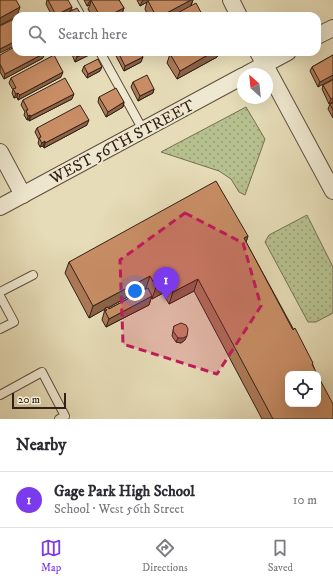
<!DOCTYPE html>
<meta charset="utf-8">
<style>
:root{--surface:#fff;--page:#f7f7f7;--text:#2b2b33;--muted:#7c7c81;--line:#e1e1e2;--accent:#7c3aed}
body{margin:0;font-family:"IM FELL DW Pica",serif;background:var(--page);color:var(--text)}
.controls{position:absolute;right:12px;bottom:12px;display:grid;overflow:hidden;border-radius:8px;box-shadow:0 4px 16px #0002}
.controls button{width:36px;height:36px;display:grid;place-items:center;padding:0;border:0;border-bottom:1px solid var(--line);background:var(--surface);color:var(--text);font:20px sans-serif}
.compass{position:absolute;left:237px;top:68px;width:36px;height:36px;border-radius:50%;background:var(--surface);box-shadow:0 4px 16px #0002;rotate:333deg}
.scale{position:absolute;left:12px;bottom:10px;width:54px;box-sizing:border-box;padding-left:4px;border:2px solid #322017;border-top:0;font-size:11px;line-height:14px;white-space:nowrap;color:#322017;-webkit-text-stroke:3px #efe8d0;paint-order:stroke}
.you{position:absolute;left:135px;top:291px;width:14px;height:14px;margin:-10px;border:3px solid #fff;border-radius:50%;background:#1a73e8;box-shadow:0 0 0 6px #1a73e833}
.badge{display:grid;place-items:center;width:26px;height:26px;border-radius:50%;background:var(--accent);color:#fff;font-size:13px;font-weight:700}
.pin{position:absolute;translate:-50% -33px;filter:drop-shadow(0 1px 2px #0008)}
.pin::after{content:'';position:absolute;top:21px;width:14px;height:12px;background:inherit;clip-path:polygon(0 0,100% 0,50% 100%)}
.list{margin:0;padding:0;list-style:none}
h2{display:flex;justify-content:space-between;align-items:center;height:52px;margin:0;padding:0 16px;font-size:17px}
h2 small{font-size:13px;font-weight:400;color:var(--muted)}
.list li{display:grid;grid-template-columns:26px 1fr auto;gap:12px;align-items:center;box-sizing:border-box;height:56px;padding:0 16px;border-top:1px solid var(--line)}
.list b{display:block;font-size:15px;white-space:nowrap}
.list p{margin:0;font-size:13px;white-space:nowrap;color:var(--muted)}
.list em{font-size:13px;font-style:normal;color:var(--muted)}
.icon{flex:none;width:22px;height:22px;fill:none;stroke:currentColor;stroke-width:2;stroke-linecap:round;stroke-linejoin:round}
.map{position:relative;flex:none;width:333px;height:419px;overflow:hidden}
.search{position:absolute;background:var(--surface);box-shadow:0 4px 16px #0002;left:12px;right:12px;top:12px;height:44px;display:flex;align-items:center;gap:10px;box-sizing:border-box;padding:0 14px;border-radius:12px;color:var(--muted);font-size:15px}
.sheet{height:108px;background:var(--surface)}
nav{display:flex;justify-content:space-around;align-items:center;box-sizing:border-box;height:56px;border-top:1px solid var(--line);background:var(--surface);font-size:11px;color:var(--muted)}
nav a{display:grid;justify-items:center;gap:2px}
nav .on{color:var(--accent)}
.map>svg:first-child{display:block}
.grass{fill:url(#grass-dots);stroke:#747052}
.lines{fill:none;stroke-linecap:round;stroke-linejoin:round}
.service-casing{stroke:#5f4f3f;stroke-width:10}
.minor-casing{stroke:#5f4f3f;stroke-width:18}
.service{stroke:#efe8d0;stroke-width:8}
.minor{stroke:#efe8d0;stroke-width:16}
.wall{fill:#ad7a58;stroke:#322017;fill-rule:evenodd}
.shaded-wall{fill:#8d6347;stroke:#322017}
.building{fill:#c98e66;stroke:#322017}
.marked{fill:#c2185b;fill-opacity:0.2;stroke:#c2185b;stroke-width:3;stroke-dasharray:8 5;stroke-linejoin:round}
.labels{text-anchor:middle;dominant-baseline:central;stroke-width:4;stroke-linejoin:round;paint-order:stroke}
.street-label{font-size:16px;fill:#322017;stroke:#efe8d0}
</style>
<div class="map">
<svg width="333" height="419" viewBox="0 0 333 419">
<defs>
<pattern id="grass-dots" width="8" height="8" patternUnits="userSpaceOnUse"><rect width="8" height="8" fill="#b6c08e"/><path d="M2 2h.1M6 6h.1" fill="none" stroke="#959c73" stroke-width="1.8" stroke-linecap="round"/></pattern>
</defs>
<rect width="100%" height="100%" fill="#e6dcb7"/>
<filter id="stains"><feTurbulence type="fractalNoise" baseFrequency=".005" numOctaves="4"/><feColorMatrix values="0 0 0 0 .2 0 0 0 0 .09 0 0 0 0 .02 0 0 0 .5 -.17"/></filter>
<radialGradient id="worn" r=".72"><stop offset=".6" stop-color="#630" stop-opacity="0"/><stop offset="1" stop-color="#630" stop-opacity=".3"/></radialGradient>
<g class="grass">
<polygon points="246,107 265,139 245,195 239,192 231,179 219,171 161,152"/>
<polygon points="307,215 333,267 333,313 316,322 308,322 265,242 269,235"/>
</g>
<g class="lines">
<defs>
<g id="service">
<polyline points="72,0 81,16"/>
<polyline points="100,52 143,130"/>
<polyline points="0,292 33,275"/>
<polyline points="0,296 14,322 0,329"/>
<polyline points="0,395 42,372 65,416 59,419"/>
</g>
<g id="minor">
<polyline points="231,0 239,16"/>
<polyline points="317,36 333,28"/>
<polyline points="258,52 333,191"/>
<polyline points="247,74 288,52"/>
<polyline points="0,152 23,195"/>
<polyline points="0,207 243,76"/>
</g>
</defs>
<use href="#service" class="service-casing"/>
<use href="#minor" class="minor-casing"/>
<use href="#service" class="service"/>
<use href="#minor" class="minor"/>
</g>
<g class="wall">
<polygon points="47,0 72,7 70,12 82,16 52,16 46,4"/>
<polygon points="84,0 119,0 124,8 121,16 92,16 88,9 90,5 87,6"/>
<polygon points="137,0 193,0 191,6 203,16 148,16 145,9 147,2 140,6"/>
<polygon points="71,52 92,52 91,54 75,62"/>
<polygon points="117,52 140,52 141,62 124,71 116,56"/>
<polygon points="174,52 219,52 217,57 177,79 167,63 170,54"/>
<polygon points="0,55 43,58 4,79 0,72"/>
<polygon points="333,55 318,87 310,71 312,67"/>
<polygon points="84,66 100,71 87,78 82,71"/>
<polygon points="61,77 18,100 17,97 14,98 12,93 13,90 9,83 11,78"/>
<polygon points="133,82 154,89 153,93 138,101 131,87"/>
<polygon points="323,85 333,102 329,104 322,89"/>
<polygon points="99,97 124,102 123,107 106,117 98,102"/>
<polygon points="72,99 29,121 29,119 27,120 24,115 25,112 21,105 23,100"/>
<polygon points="333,103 333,118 328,109 330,104"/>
<polygon points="87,125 44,148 43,146 40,147 38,143 39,140 35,132 37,128"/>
<path d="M248,236L246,242L313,365L333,419H262L194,291L169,304L163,293L152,299L151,298L149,305L106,327L102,320L105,309L89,318L65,273L69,262ZM146,288V289L140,292V291ZM131,295V297L109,309L108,308Z"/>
<polygon points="174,326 185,340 181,343 176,342 172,336"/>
</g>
<g class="shaded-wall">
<polygon points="91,0 90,5 87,6 89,2 92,0"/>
<polygon points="143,0 151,0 148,1 147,2 140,6"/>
<polygon points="191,0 193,0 190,7 174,16 161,16"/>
<polygon points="20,7 17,16 16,16 16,17 0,25 0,18"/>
<polygon points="72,7 70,12 62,16 56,16"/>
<polygon points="124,8 121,16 108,16"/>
<polygon points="16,41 16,45 0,53 0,49"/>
<polygon points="87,52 92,52 91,54 75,62 77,57"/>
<polygon points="213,52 219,52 217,57 177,79 180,71"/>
<polygon points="45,53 43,58 4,79 5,74"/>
<polygon points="143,57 141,62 124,71 125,66"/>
<polygon points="102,67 100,71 87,78 88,74"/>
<polygon points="63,72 61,77 18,100 20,95"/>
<polygon points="333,75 333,79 318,87 320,82"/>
<polygon points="154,89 153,93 138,101 140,96"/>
<polygon points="18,93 17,97 14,98 16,94"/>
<polygon points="74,94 72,99 29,121 31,116"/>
<polygon points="333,98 333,102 329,104 331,99"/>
<polygon points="124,102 123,107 106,117 108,112"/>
<polygon points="30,115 29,119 27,120 28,116"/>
<polygon points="89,120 87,125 44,148 45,143"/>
<polygon points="45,141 43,146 40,147 42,143"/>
<polygon points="248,236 244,248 244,238"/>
<polygon points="150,276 146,288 133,295 132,293 131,295 106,309 105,308 105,309 89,318 93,306"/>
<polygon points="198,279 194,291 169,304 173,292"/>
<polygon points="167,281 163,293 152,299 156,287"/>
<polygon points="152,296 149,305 106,327 109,319"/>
<polygon points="187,336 185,340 181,343 176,342 178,338"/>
</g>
<g class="building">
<polygon points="0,0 16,0 20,7 0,18"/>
<polygon points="48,0 68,0 72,7 56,15"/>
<polygon points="91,0 119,0 124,8 108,16 100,16"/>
<polygon points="149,0 191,0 161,16 156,16 148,1"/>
<polygon points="196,3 203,16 172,16"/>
<polygon points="77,8 82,16 61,16"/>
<polygon points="24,14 25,16 19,16"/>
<polygon points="16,18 16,41 0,49 0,26"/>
<polygon points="16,46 16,52 45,52 45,53 5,74 0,64 0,55"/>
<polygon points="75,52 87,52 77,57"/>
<polygon points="118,52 140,52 143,57 125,66"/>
<polygon points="174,52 213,52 180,71 170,54"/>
<polygon points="54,55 63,72 20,95 18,93 16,94 13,89 16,88 11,78"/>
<polygon points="333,55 333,75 320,82 312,67"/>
<polygon points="98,59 102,67 88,74 84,66"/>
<polygon points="147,75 154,89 140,96 133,82"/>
<polygon points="65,78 74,94 31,116 30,115 28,116 26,110 28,110 23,100"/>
<polygon points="333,80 333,98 331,99 323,85"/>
<polygon points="116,88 124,102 108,112 99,97"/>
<polygon points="333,103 333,110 330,104"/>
<polygon points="80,105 89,120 45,143 45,141 42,143 39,138 41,137 37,128"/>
<polygon points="216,181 248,236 244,238 293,330 295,328 313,363 312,364 317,374 288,374 288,404 318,404 318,376 333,404 333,419 273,419 198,279 173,292 167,281 156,287 150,276 93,306 69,262"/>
<polygon points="148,288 152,296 109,319 105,311 107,310 105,308 108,307 109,309 133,296 132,293 139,290 140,292"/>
<polygon points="181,323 186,325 188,329 187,336 183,338 178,338 173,331 174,326"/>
</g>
<path class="marked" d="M185,213L243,243L261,306L217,374L123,344L120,260Z"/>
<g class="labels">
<g class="street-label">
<text transform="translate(122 142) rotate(-28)">WEST 56TH STREET</text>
</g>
</g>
<rect width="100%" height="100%" filter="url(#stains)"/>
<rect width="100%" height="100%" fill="url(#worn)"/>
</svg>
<div class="controls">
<button><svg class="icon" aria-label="locate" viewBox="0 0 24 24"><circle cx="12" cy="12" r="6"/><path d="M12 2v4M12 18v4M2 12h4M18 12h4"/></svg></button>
</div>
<svg class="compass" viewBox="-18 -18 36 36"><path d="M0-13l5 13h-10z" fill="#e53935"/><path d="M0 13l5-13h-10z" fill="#7c7c81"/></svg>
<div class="scale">20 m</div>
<div class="you"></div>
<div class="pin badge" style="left:166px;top:300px">1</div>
<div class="search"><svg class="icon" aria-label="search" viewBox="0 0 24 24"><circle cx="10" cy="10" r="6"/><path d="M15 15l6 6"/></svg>Search here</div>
</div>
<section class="sheet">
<h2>Nearby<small></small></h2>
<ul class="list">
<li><span class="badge">1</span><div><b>Gage Park High School</b><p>School · West 56th Street</p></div><em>10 m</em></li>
</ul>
</section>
<nav>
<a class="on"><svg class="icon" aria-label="map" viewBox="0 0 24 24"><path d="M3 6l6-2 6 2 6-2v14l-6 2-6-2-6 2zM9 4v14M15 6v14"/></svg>Map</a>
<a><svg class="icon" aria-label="directions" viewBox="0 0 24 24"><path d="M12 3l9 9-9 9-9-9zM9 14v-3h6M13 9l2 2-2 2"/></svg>Directions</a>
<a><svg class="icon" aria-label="saved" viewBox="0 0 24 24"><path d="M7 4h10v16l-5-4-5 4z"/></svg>Saved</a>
</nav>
